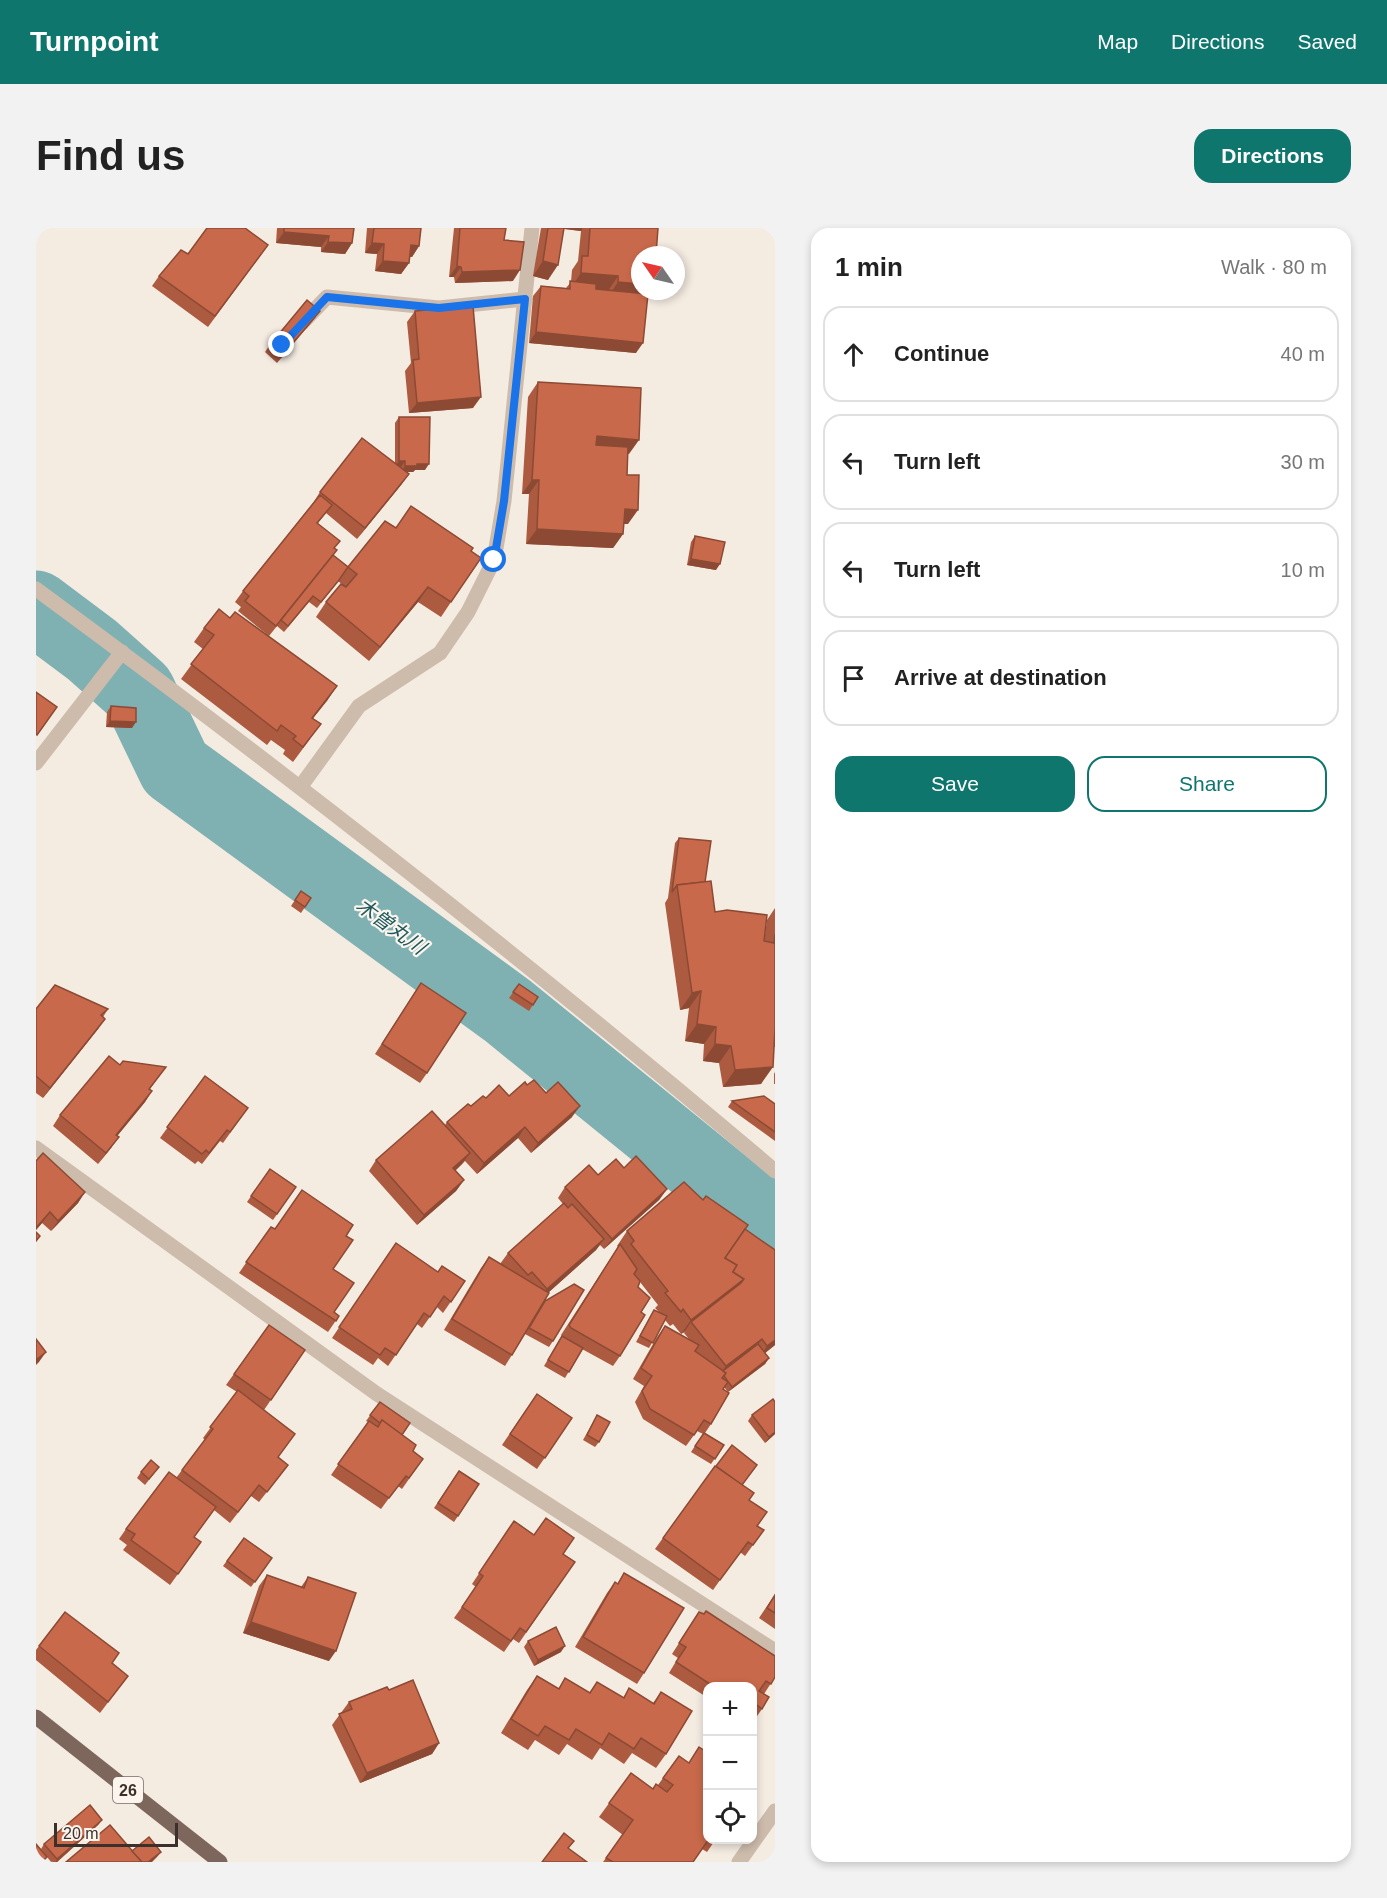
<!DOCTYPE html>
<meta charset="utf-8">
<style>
:root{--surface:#fff;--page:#f2f2f2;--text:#222;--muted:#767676;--line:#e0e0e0;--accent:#0f766e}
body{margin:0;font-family:Arial,"Noto Sans JP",sans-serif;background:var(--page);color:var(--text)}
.controls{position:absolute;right:18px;bottom:18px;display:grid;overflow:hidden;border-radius:12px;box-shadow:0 3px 9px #0003}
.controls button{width:54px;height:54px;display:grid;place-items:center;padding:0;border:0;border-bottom:2px solid var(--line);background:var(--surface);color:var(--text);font:30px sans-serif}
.compass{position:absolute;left:595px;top:18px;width:54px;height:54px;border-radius:50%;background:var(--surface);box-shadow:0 3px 9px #0003;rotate:304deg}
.scale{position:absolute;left:18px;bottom:15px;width:124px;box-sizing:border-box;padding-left:6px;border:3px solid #3b302b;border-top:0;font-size:16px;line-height:21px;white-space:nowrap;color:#3b302b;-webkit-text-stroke:4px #fbf5ee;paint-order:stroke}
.stop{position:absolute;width:18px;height:18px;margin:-14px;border:4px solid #1a73e8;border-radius:50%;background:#fff}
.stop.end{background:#1a73e8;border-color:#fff;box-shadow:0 2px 6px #0008}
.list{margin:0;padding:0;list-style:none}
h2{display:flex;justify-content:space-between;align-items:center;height:78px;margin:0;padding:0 24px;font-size:26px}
h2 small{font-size:20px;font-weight:400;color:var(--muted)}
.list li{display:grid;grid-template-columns:39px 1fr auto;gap:18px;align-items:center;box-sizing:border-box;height:96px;margin:0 12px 12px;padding:0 12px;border:2px solid var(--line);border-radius:18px}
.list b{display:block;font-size:22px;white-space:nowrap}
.list em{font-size:20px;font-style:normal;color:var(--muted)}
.actions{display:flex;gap:12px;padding:18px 24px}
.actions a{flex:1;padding:14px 0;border:2px solid var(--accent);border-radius:18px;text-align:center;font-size:21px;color:var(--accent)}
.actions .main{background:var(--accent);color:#fff}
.icon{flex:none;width:33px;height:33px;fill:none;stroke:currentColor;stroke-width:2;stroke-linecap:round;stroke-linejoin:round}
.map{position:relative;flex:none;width:739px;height:1634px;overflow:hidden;border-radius:18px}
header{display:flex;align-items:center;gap:36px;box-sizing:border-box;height:84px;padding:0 30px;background:var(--accent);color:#fff}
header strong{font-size:28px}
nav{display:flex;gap:33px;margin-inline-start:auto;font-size:21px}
.intro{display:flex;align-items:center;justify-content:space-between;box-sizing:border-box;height:144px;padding:0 36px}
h1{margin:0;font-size:42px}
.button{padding:15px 27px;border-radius:18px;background:var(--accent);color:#fff;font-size:21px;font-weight:700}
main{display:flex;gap:36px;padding:0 36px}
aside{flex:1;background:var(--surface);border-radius:18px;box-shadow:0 3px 9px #0003}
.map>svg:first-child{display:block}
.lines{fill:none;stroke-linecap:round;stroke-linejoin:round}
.river{stroke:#7fb0b2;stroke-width:75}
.minor{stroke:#cdbbac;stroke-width:15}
.primary{stroke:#7d675c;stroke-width:15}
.wall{fill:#ac5a40}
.shaded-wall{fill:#8c4a34}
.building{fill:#c8694b;stroke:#8c4a34;stroke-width:1.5}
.route{stroke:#1a73e8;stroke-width:8}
.labels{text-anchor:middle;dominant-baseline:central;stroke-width:4.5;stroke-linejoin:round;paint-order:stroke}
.shield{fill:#fbf5ee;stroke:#756b66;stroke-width:1.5}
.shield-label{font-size:16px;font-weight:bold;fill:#3b302b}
.water-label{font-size:20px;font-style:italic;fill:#1f5a5e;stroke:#fbf5ee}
</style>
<header>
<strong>Turnpoint</strong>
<nav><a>Map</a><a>Directions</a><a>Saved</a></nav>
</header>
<div class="intro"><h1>Find us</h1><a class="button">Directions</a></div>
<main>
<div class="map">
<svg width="739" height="1634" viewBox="0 0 739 1634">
<rect width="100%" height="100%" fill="#f4ebe1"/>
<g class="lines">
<polyline class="river" points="0,380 56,422 102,463 139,540 472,783 711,977 739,994"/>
<g class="minor">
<polyline points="266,95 291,69 403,80 489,71"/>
<path d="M0,361C253,547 500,740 739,943"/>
<polyline points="0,535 86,424"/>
<polyline points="265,558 323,478 404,425 432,384 458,332 468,273 496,0"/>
<polyline points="0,920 341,1166 739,1423"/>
<polyline points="703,1634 739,1583"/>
</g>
<polyline class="primary" points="0,1489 184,1634"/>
</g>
<g class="wall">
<polygon points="241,0 318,0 316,15 309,26 285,24 285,19 240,15"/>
<polygon points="331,0 385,0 383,18 376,29 373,28 373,35 365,46 339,43 341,26 329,25"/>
<polygon points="418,0 470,0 468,12 477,53 419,55 418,49 413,49"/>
<polygon points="505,0 622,0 604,63 610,63 608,66 600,125 493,115 497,68 505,58 530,60 535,54 536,42 542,33 545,3 528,1 512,52 497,48"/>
<polygon points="232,17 172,99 116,58 123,48"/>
<polygon points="379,83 437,180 373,185 369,143 375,135 371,94"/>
<polygon points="280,89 241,135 229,124 233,118"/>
<polygon points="502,154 593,226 592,226 591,247 592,296 588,296 587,306 577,320 490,316 493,266 486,266 492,169"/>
<polygon points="363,189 389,242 379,242 377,244 370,244 373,246 365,257 321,311 290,285 282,295 299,321 297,327 312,339 360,300 435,323 415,374 405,389 382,374 333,433 280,389 290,374 308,358 302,353 281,380 273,374 248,404 241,398 233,408 202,383 205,379 199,374 207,363 277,275 284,264 359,235 359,195"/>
<polygon points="659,308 680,342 651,337 655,314"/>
<polygon points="194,390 301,458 277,490 274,511 257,534 247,526 249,522 235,512 231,517 145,451 167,421 158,414 168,400"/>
<polygon points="75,478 96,500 70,499 71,484"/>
<polygon points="643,610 669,654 679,684 728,714 731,692 739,680 739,819 738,819 725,856 687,859 683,835 667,833 668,816 649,813 653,780 644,782 629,675 632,670 639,615"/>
<polygon points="265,663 275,670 265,685 255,678"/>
<polygon points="385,755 391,845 384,855 339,826"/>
<polygon points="483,756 502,769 493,783 473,770"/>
<polygon points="0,781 72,781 67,789 62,801 7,870 0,865"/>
<polygon points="84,837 130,839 114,861 116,863 109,874 81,908 75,920 62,936 17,898 24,887"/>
<polygon points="739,844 739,856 738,856 738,846"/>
<polygon points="169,848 212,880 187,915 184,913 166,936 162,933 159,936 124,910"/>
<polygon points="491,857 510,865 536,889 495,925 482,910 441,946 429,933 419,943 428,952 420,963 381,997 333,943 340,932 409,897 411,894 435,878 450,870 473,868"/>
<polygon points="696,873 739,876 739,913 692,879"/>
<polygon points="0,933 49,964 42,975 15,1003 6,995 0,1002"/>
<polygon points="588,940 631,961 623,972 568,1021 564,1017 560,1022 513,1064 509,1073 517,1113 513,1119 489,1106 469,1138 408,1102 445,1040 453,1029 464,1036 472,1025 527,976 522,970 529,959 562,947"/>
<polygon points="234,941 260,959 237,992 211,974"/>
<polygon points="667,972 709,1001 739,1022 739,1117 729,1125 733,1130 729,1136 692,1164 688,1159 687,1161 675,1196 669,1205 688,1217 675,1236 655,1224 667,1206 661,1203 650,1218 607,1191 599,1174 608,1158 597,1151 621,1109 629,1098 653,1111 648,1105 649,1104 645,1106 637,1096 634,1098 629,1092 613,1120 600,1114 618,1082 623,1084 619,1080 622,1077 604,1054 602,1059 605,1084 584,1128 577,1138 546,1121 529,1150 508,1138 526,1108 525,1107 582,1019 581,1018 591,1003"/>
<polygon points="235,999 239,1001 310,1008 297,1041 298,1084 303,1088 292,1104 203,1045"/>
<polygon points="360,1015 402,1044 429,1053 407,1085 401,1079 386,1100 381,1096 352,1138 342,1130 337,1137 296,1110"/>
<polygon points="233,1097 269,1122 228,1182 242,1229 252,1237 223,1274 215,1268 194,1295 178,1282 158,1309 165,1314 134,1357 87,1322 91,1317 83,1311 90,1301 140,1250 169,1212 167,1210 201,1164 190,1157"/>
<polygon points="501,1166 536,1190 501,1241 466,1217"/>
<polygon points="344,1174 377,1223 387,1231 366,1261 362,1258 345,1281 295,1247 332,1194 330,1193"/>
<polygon points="561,1187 563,1214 559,1219 547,1212"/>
<polygon points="716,1187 739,1206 729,1215 712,1193"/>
<polygon points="679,1238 707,1257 713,1272 722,1298 728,1302 709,1328 704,1324 677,1362 619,1321"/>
<polygon points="123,1239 109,1257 101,1250 105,1244"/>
<polygon points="423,1243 422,1288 418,1294 398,1280"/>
<polygon points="478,1293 539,1334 483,1415 477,1411 468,1424 418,1390 440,1359 436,1356"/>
<polygon points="208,1310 236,1330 215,1359 187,1338"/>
<polygon points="588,1345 608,1445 601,1456 539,1419 571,1365 579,1354 581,1356"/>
<polygon points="231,1347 265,1359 272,1349 293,1433 207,1405 223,1358"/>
<polygon points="739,1366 739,1401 723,1390"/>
<polygon points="29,1384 76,1436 92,1448 64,1485 0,1432 0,1422"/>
<polygon points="663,1384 739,1449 728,1466 726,1481 719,1491 717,1490 717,1458 672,1458 672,1470 633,1445 642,1430 636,1426"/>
<polygon points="492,1413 525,1424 498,1438 488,1419"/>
<polygon points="501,1448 522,1461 529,1450 553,1465 561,1454 587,1470 593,1460 617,1475 625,1464 630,1526 620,1540 596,1525 588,1536 564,1520 556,1532 531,1516 523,1527 499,1512 492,1522 465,1505 491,1462"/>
<polygon points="353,1462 403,1515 396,1526 324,1555 296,1497 313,1474"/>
<polygon points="643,1528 672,1611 680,1611 671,1624 666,1621 657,1634 567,1634 587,1607 563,1589 595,1545 617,1561 622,1557"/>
<polygon points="66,1592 62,1597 21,1634 15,1634 5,1621 8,1616"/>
</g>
<g class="shaded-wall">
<polygon points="521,0 547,0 545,3"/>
<polygon points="248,4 293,8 285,19 240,15"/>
<polygon points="292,14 316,15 309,26 285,24"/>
<polygon points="336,15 348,16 341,26 329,25"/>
<polygon points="375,17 383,18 376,29 367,28"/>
<polygon points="347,33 373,35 365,46 339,43"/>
<polygon points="507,33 522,37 512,52 497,48"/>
<polygon points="421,38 425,39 418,49 413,49"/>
<polygon points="484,42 477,53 419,55 426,44"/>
<polygon points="545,45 582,48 572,63 535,60"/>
<polygon points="582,54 604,56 604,63 610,63 608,66 572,69"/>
<polygon points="500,104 607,115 600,125 493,115"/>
<polygon points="445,169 437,180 373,185 381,175"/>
<polygon points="561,208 603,212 593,226 551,223"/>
<polygon points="363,233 369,233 365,239 359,239"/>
<polygon points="381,236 393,236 389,242 379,242 377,244 365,244 369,238"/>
<polygon points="373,246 365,257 321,311 329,300"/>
<polygon points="496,252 503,252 493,266 486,266"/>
<polygon points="589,281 602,282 592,296 579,296"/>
<polygon points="501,301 587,306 577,320 490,316"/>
<polygon points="655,331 684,336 680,342 651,337"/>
<polygon points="392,359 382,374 333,433 344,419"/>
<polygon points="301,458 291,473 266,504 276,490"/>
<polygon points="74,493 100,494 96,500 70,499"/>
<polygon points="665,763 653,780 644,782 656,765"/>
<polygon points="69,791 62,801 7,870 14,860"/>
<polygon points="661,796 680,799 668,816 649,813"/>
<polygon points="679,816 695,818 683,835 667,833"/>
<polygon points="737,839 725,856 687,859 699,842"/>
<polygon points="116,863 109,874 73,918 80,907"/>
<polygon points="544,878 536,889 495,925 502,915"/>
<polygon points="489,899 482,910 441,946 448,935"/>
<polygon points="83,909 75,920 62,936 70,925"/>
<polygon points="434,925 426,936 410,951 417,940"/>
<polygon points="428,952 420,963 381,997 388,987"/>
<polygon points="631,961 623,972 568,1021 576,1011"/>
<polygon points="49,964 42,975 15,1003 22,993"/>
<polygon points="14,984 6,995 0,1002 0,1000"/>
<polygon points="568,1011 560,1022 504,1072 511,1061"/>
<polygon points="708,1051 698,1065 655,1094 649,1103 645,1106 655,1092"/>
<polygon points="726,1111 718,1122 682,1149 690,1138"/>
<polygon points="739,1112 739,1117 724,1129 731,1118"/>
<polygon points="10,1124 3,1134 0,1137 0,1132"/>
<polygon points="733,1130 729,1136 692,1164 696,1159"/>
<polygon points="739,1204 739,1206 729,1215 733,1209"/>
<polygon points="215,1394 300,1423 293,1433 207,1405"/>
<polygon points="529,1418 525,1424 498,1438 502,1432"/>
<polygon points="403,1515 396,1526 324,1555 331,1545"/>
<polygon points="66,1592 62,1597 21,1634 19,1634"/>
<polygon points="125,1624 121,1629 116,1634 112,1634"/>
</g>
<g class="building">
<polygon points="171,0 209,0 232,17 179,88 123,48 145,22 152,26"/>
<polygon points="248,0 318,0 316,15 292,14 293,8 248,4"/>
<polygon points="338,0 385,0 383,18 375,17 373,35 347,33 348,16 336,15"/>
<polygon points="424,0 470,0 468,12 488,14 484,42 426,44 425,39 421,38"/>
<polygon points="512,0 528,0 522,37 507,33"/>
<polygon points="554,0 622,0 620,27 604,27 604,56 582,54 582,48 545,45 546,28 552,28"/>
<polygon points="534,53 560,56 560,61 612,66 607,115 500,104 505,58 534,61"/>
<polygon points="271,72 284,83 245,129 233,118"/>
<polygon points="437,78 445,169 381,175 377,132 383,131 379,83"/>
<polygon points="502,154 605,160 603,212 561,208 560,217 592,219 591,247 603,247 602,282 589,281 587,306 501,301 503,252 496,252"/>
<polygon points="363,189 394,189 393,236 381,236 381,238 369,238 369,233 363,233"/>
<polygon points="326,210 373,246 329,300 284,264"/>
<polygon points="284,267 296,277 281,295 304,313 298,320 301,322 240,398 209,373 213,368 207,363"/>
<polygon points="375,278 437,320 435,323 445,330 415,374 392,359 344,419 290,374 305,356 310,359 321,346 312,339 349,293 360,300"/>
<polygon points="659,308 689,314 684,336 655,331"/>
<polygon points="297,327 312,339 303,352 285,374 277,368 252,398 245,392"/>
<polygon points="183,381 194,390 199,384 301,458 276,490 285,496 267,519 257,511 260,508 245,497 241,503 155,436 178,407 168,400"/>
<polygon points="0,464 21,479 1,507 0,506"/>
<polygon points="75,478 100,480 100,494 74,493"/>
<polygon points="643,610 675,613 669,654 641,657 636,664"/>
<polygon points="675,653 679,684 691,682 731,687 728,713 738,715 739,706 739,800 737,839 699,842 695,818 679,816 680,799 661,796 665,763 656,765 641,657"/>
<polygon points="265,663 275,670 269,679 259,672"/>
<polygon points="385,755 430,785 391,845 346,816"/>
<polygon points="483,756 502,769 497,777 477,764"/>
<polygon points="19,757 72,781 65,787 69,791 14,860 0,848 0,781"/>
<polygon points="73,828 84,837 87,833 130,839 113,861 116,863 80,907 83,909 70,925 24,887"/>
<polygon points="169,848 212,880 194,904 191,902 173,925 170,922 166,926 131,899"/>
<polygon points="498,852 510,865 522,854 544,878 502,915 489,899 448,935 411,894 432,876 435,878 447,868 450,870 463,857 473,868 489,854 491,857"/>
<polygon points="728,868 739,876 739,904 696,873"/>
<polygon points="396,883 434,925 417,940 428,952 388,987 340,932"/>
<polygon points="7,925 49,964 22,993 14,984 0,1000 0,933"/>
<polygon points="600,928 631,961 576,1011 529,959 553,937 562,947 580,931 588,940"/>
<polygon points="234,941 260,959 241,986 215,968"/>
<polygon points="648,954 667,972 670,968 712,997 689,1030 701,1037 697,1044 708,1051 655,1092 647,1081 645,1084 629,1065 632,1063 595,1016 598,1013 591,1003"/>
<polygon points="266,962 317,997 310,1008 317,1012 297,1041 318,1055 298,1084 303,1088 300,1093 210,1034 235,999 239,1001"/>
<polygon points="528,975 532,980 536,976 568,1011 511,1061 496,1044 492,1047 472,1025"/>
<polygon points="709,1001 739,1022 739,1112 731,1118 726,1111 690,1138 655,1094 705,1055 708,1051 697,1044 701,1037 689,1030"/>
<polygon points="0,1004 4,1008 0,1013"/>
<polygon points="360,1015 402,1044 406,1038 429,1053 415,1074 408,1068 394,1089 388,1085 360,1127 349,1120 344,1127 303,1099"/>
<polygon points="584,1016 601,1041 598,1046 604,1053 602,1059 614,1070 605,1084 609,1087 584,1128 535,1100 533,1097"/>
<polygon points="453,1029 513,1065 476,1127 416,1091"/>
<polygon points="538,1056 548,1062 517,1113 493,1100 509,1073"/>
<polygon points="618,1082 631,1088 617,1115 604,1108"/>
<polygon points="233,1097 269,1122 235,1172 198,1146"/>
<polygon points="629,1098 663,1117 659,1123 690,1145 686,1150 692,1154 687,1161 693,1165 675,1196 668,1192 658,1207 614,1181 606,1163 616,1148 605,1140"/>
<polygon points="526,1108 547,1120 533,1144 512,1132"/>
<polygon points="0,1111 10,1124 0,1132"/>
<polygon points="722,1116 733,1130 696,1159 688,1148 690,1145 687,1143"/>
<polygon points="202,1162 259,1206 242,1229 252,1237 231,1264 223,1257 202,1284 146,1242 177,1201 174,1199"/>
<polygon points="501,1166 536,1190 509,1230 474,1206"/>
<polygon points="737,1171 739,1174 739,1204 733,1209 716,1187"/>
<polygon points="344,1174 374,1195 366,1207 346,1192 344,1195 334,1187"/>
<polygon points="561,1187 574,1194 563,1214 551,1207"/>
<polygon points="346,1192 380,1217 377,1223 387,1231 373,1250 370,1248 353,1270 302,1236 333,1193 342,1199"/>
<polygon points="668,1205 688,1217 679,1231 659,1218"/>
<polygon points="696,1217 721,1237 706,1257 680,1238"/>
<polygon points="115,1232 123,1239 113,1251 105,1244"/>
<polygon points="679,1238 718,1265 713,1272 731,1284 721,1298 728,1302 717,1317 712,1314 684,1352 627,1310"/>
<polygon points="423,1243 443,1256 422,1288 402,1275"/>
<polygon points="133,1244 180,1279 158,1309 165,1314 142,1346 95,1312 99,1306 90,1301"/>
<polygon points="510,1290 538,1310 527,1326 539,1334 490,1404 484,1400 475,1413 426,1379 447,1348 443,1345 478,1293 498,1307"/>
<polygon points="208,1310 236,1330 219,1354 191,1333"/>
<polygon points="588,1345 648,1380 608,1445 547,1409 579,1354 582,1356"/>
<polygon points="231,1347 268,1360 272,1349 320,1365 300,1423 215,1394"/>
<polygon points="739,1367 739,1385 731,1380"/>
<polygon points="670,1383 739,1428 739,1449 735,1456 730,1453 723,1463 733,1469 726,1481 717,1474 717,1458 677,1458 640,1434 650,1419 643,1415 663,1384 668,1386"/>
<polygon points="29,1384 83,1425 76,1435 92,1448 72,1474 3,1418"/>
<polygon points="520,1399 529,1418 502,1432 492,1413"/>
<polygon points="501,1448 523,1461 529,1450 554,1465 561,1454 588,1470 593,1460 618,1476 625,1464 656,1483 630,1526 605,1510 598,1521 573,1505 566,1517 540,1501 533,1512 509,1498 502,1508 475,1491"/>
<polygon points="377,1452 403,1515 331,1545 303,1486 316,1481 313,1474 351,1459 353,1462"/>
<polygon points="663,1519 672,1525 672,1611 673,1611 657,1634 577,1634 570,1630 597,1592 573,1575 595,1545 617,1561 620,1556 631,1564 637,1557 627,1550 643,1528 653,1535"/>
<polygon points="54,1577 66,1592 21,1631 8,1616"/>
<polygon points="74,1597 106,1634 30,1634"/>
<polygon points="528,1605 538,1613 532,1620 551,1634 506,1634"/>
<polygon points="113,1609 125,1624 112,1634 106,1634 96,1623"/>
<polygon points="0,1616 11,1629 7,1633 8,1634 0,1634"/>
</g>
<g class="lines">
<polyline class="route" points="246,117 291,69 403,80 489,71 468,273 458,332"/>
</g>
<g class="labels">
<rect class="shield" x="77" y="1549" width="30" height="26" rx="4.5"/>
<g class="shield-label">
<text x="92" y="1562">26</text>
</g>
<g class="water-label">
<text transform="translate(355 698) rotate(36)">木曽丸川</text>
</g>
</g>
</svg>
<div class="controls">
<button>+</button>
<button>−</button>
<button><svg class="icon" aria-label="locate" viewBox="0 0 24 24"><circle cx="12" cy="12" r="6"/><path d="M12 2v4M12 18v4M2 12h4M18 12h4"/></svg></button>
</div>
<svg class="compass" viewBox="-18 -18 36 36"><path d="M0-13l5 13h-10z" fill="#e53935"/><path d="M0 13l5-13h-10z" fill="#767676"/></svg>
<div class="scale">20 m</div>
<div class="stop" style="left:458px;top:332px"></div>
<div class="stop end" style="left:246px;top:117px"></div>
</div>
<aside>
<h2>1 min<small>Walk · 80 m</small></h2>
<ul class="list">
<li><svg class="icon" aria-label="ahead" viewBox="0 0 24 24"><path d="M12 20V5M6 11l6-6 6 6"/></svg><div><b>Continue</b></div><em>40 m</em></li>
<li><svg class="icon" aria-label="left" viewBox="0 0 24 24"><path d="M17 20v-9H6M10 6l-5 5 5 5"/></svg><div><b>Turn left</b></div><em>30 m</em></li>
<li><svg class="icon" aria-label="left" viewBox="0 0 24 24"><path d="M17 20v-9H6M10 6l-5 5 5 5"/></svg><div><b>Turn left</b></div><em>10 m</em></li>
<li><svg class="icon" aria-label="arrive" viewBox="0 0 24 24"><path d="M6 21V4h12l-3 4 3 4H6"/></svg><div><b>Arrive at destination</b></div></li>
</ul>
<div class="actions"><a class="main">Save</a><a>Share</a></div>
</aside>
</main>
